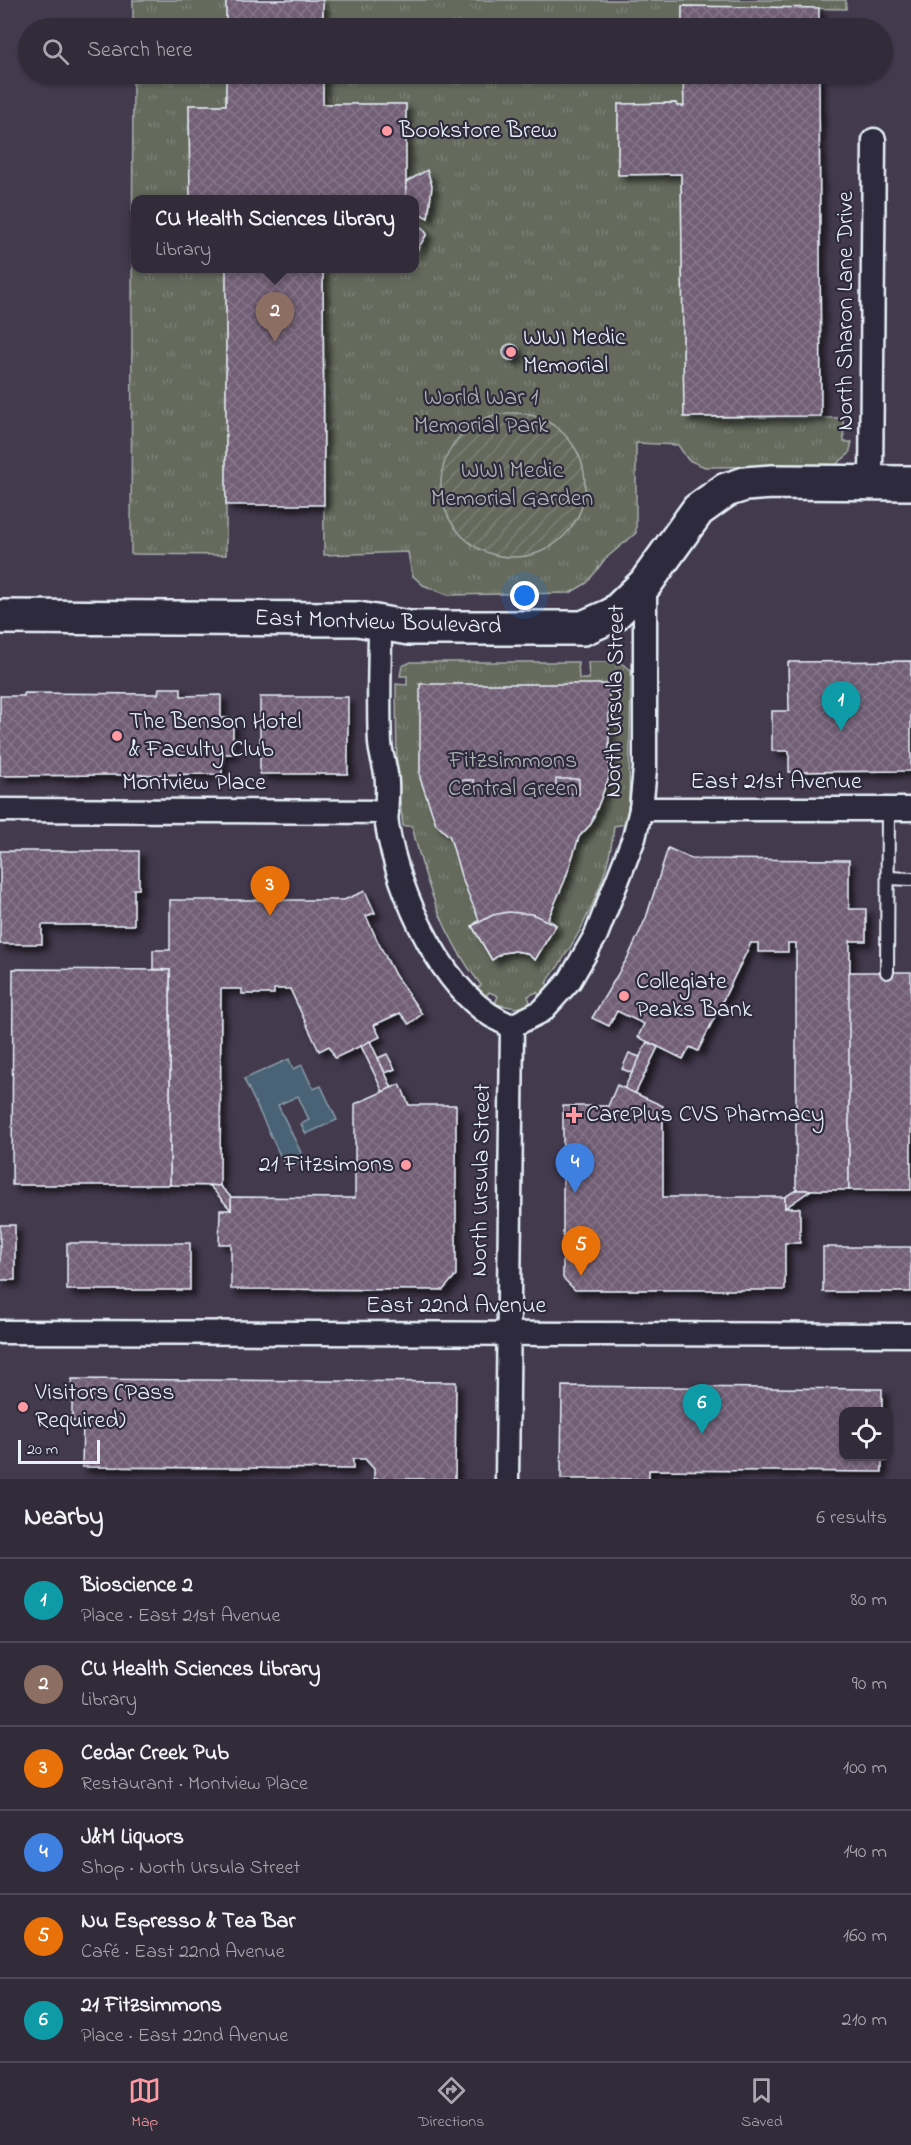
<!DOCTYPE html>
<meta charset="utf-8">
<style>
:root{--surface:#322c3a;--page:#3a3442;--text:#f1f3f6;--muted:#a8a7af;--line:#4d4854;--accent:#ff9aa2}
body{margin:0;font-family:"Indie Flower",sans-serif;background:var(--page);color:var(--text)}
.controls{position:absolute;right:18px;bottom:18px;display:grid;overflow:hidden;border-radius:12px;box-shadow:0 2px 4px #0004}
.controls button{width:54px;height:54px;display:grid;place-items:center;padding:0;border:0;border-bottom:2px solid var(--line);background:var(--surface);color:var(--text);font:30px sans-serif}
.scale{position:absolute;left:18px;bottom:15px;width:82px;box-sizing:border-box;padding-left:6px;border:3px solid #e8f1f8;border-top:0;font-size:16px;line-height:21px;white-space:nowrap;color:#e8f1f8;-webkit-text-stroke:4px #2f2a3d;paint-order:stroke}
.you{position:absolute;left:525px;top:596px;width:21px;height:21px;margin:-15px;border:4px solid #fff;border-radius:50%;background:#1a73e8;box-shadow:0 0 0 9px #1a73e833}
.badge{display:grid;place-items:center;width:39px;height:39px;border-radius:50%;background:var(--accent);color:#fff;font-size:20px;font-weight:700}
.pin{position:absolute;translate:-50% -50px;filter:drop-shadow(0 2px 3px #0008)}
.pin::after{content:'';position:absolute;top:32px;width:21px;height:18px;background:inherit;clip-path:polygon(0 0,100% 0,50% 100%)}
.popup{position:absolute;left:131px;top:195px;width:288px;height:78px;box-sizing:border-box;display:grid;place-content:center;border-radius:12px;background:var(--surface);filter:drop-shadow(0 2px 4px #0005);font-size:20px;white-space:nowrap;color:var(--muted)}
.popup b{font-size:22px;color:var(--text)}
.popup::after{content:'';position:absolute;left:50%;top:100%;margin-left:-12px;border:12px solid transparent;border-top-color:var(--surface)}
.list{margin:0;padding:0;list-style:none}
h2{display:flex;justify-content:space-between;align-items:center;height:78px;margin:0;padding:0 24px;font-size:26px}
h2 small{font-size:20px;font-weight:400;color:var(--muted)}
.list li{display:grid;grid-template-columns:39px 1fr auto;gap:18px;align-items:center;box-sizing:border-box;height:84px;padding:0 24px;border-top:2px solid var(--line)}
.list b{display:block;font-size:22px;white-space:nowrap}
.list p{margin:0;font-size:20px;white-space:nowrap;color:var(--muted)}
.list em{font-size:20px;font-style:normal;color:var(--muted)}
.icon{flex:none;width:33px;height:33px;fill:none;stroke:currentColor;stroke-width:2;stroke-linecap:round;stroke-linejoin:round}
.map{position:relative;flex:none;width:911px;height:1479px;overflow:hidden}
.search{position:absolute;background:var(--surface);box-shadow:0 2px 4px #0004;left:18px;right:18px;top:18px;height:66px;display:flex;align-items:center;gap:15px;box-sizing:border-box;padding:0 21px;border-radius:33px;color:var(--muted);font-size:22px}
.sheet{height:582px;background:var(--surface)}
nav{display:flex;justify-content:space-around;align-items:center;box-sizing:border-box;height:84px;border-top:2px solid var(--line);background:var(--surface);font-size:16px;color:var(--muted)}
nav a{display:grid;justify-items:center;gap:3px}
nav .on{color:var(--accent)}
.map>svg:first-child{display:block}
.park{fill:url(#park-tufts);stroke:#a6aeaa;stroke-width:1.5}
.garden{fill:url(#garden-furrows);stroke:#a6aeaa;stroke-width:1.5}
.water{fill:#4a6274;stroke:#899ba9;stroke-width:1.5}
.building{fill:url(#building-cross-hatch);stroke:#e8f1f8;stroke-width:1.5;filter:url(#shadow)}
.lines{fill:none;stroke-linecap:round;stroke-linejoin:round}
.lane-casing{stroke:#e8f1f8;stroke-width:16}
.street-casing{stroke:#e8f1f8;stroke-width:27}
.secondary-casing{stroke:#e8f1f8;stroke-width:38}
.lane{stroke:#2f2a3d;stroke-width:12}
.street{stroke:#2f2a3d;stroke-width:22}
.secondary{stroke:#2f2a3d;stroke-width:33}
.poi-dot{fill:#ff9aa2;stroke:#2f2a3d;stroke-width:2}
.labels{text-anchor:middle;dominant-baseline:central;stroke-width:4.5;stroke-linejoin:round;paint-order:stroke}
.poi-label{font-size:24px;fill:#e8f1f8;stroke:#2f2a3d;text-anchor:start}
.street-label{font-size:24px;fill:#e8f1f8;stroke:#2f2a3d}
.park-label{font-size:24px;fill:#adb4b2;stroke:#2f2a3d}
</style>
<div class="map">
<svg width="911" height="1479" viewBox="0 0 911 1479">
<defs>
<pattern id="park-tufts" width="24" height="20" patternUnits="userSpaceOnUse" patternTransform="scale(1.5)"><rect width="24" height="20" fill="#656a5d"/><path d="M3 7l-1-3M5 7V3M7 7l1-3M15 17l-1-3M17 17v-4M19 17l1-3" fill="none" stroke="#7b8075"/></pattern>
<pattern id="garden-furrows" width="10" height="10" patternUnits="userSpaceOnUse" patternTransform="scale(1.5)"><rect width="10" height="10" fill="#656a5d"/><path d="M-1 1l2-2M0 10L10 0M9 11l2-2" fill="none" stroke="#7b8075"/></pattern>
<pattern id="building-cross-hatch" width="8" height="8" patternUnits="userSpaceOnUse" patternTransform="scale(1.5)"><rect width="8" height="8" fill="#725e76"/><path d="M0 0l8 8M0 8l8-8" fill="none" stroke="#86768a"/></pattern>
<filter id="shadow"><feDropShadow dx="5.5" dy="5.5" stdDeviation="3" flood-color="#0009"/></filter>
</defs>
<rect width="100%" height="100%" fill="#433a4e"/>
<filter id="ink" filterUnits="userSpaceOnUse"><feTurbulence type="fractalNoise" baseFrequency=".0167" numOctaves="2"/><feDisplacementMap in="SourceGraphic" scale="12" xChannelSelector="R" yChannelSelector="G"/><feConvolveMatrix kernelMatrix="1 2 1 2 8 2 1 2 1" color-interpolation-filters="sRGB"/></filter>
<g filter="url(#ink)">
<g class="park">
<rect x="133" y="0" width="93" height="28"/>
<polygon points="323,0 846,0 846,9 682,6 682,28 323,28"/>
<polygon points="133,74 226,74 226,105 189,105 190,199 136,200 136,268 226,269 226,555 131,554"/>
<polygon points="323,74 683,74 684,106 677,106 676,103 618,104 618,174 681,174 684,417 843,418 844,442 852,442 849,454 834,466 705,467 688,460 678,445 636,443 636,533 605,559 587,583 570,593 448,595 423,585 412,575 408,552 324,555 323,269 415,268 415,253 427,234 415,218 415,200 406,199 406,104 323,104"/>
<path d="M411,662H578L579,679H589L588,662H619L631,670L629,801L626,824L614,826C609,881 579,940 546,983L551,988L541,999L537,992L528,996L531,1005L516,1008L495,1004L498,996L489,992L484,999L476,990L481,985C443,937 426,884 412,826H403L397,779L396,684L407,685V676H400L402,666Z"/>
</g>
<circle class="garden" cx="513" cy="485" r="72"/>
<polygon class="water" points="289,1059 293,1069 302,1065 313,1089 321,1086 337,1120 306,1134 301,1124 309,1120 298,1096 278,1105 305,1161 287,1170 244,1079"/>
<g class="building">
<rect x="226" y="0" width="97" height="28"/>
<polygon points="682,6 819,8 819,28 682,28"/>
<polygon points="226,74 323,74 323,104 406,104 406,200 190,200 189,105 226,105"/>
<polygon points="683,74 819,74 821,416 684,417 681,174 618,175 618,104 676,103 677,106 684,106"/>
<polygon points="427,170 432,186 428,218 415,211 415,200 406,200 406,182"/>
<polygon points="415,218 427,234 415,253"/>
<polygon points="226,268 323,268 324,505 226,505"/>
<circle cx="511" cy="352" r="8"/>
<polygon points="911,661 911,771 789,772 789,751 772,751 772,711 789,711 788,662"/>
<polygon points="420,684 609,684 609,777 591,824 579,837 565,880 548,919 556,925 535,960 526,953 515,951 502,953 492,960 472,926 479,920 461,876 450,837 436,824 420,778"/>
<polygon points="159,688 181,688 181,696 221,695 221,718 233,718 233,754 222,754 222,774 0,776 0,696 24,696 24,693 158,694"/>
<rect x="260" y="697" width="88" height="77"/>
<polygon points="556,779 579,779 579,794 556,792"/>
<polygon points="451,780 474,780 474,792 451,793"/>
<polygon points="668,848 692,859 849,860 849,909 866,909 866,941 850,941 849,1190 796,1190 796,943 788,943 788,952 758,952 758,943 751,943 698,1051 690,1047 683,1059 638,1037 644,1024 617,1011 609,1026 592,1018 628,957 646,918"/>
<polygon points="0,851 139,851 139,889 134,889 134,925 42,925 42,944 0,944"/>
<polygon points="365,891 375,913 366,916 378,942 395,975 422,1014 409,1024 400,1013 374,1025 380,1037 335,1058 329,1046 319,1051 290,989 274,989 274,994 242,994 242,989 221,989 220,1186 170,1185 170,970 153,969 153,950 170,950 170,900 344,900"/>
<polygon points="508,912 532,914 556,925 535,960 526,953 515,951 502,953 492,960 472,926 493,915"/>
<polygon points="13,969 170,970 170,1185 12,1185"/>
<rect x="849" y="972" width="62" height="218"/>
<polygon points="370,1041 392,1088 383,1092 361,1046"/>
<polygon points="647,1042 658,1047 635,1094 624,1089"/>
<polygon points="629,1053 640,1057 632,1073 622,1069"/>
<polygon points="387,1054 395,1069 385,1073 378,1058"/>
<polygon points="400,1084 409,1105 456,1105 456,1275 443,1290 231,1289 231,1244 219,1244 220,1210 231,1210 231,1197 355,1198 355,1104"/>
<polygon points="617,1085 663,1106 663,1197 785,1197 785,1208 800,1208 800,1243 785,1243 785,1290 575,1290 563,1278 563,1106 608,1106"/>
<polygon points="209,1185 220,1186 231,1197 231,1210"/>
<polygon points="796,1190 811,1190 785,1208 785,1197"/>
<rect x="0" y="1225" width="15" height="55"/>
<rect x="67" y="1243" width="123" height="47"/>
<rect x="823" y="1247" width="88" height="45"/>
<polygon points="72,1379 456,1382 455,1479 374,1479 374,1469 365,1459 353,1459 353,1469 82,1467 83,1421 72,1421"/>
<polygon points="562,1386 882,1389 882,1412 844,1412 844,1456 882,1456 882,1472 649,1470 649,1479 561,1479"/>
</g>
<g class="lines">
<defs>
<g id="lane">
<polyline points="888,878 911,879"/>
<polyline points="887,972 888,809"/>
</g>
<g id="street">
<polyline points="871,483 874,140"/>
<path d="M380,624C380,664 378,704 380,743C381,757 387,770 387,784C388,797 385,811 387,825C398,893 444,1001 512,1026L542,1011L570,980L596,935L634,838L641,809L645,769V584"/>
<polyline points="641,809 911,809"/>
<polyline points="0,810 387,812"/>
<polyline points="0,1332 911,1335"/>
<polyline points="507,1479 512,1026"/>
</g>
<polyline id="secondary" points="0,617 358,619 409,628 583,628 613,615 645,584 698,510 726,490 745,484 772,482 911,483"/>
</defs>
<use href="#lane" class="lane-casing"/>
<use href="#street" class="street-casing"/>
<use href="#secondary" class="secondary-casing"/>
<use href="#lane" class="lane"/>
<use href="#street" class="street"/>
<use href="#secondary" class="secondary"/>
</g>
</g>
<g class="poi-dot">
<circle cx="387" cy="131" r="6"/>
<circle cx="511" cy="352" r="6"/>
<circle cx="117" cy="736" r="6"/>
<circle cx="624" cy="996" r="6"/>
<path d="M571 1106h6v6h6v6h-6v6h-6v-6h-6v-6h6z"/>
<circle cx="406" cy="1165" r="6"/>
<circle cx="23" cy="1407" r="6"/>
</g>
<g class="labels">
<g class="poi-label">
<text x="399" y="131">Bookstore Brew</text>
<text x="523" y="338">WWI Medic<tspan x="523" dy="28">Memorial</tspan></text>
<text x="129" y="722">The Benson Hotel<tspan x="129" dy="28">&amp; Faculty Club</tspan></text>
<text x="636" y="982">Collegiate<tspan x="636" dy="28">Peaks Bank</tspan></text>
<text x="586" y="1115">CarePlus CVS Pharmacy</text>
<text x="394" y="1165" text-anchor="end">21 Fitzsimons</text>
<text x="35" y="1393">Visitors (Pass<tspan x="35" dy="28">Required)</tspan></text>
</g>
<g class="street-label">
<text transform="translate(846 311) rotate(-90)">North Sharon Lane Drive</text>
<text transform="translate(378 623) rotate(2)">East Montview Boulevard</text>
<text transform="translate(616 701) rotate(-89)">North Ursula Street</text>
<text x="776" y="782">East 21st Avenue</text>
<text x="194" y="783">Montview Place</text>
<text transform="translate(482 1180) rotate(-89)">North Ursula Street</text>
<text x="456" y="1306">East 22nd Avenue</text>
</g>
<g class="park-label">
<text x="481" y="398">World War 1<tspan x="481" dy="28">Memorial Park</tspan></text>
<text x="512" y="471">WWI Medic<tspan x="512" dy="28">Memorial Garden</tspan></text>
<text x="513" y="761">Fitzsimmons<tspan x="513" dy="28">Central Green</tspan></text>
</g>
</g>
</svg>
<div class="controls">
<button><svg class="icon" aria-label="locate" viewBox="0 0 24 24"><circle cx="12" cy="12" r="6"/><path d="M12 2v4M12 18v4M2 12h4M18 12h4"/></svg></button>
</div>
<div class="scale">20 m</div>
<div class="you"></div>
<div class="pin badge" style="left:841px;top:731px;background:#0f9aa8">1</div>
<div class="pin badge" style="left:275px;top:342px;background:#8d6e63">2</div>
<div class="popup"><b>CU Health Sciences Library</b>Library</div>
<div class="pin badge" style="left:270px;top:916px;background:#e8710a">3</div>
<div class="pin badge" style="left:575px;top:1193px;background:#3f7fe0">4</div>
<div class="pin badge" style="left:581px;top:1276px;background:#e8710a">5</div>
<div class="pin badge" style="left:702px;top:1434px;background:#0f9aa8">6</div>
<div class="search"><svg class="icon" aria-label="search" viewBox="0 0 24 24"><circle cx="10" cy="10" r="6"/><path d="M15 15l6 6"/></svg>Search here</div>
</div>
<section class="sheet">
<h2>Nearby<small>6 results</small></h2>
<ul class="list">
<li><span class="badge" style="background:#0f9aa8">1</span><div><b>Bioscience 2</b><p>Place · East 21st Avenue</p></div><em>80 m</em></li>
<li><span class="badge" style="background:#8d6e63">2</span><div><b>CU Health Sciences Library</b><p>Library</p></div><em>90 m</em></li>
<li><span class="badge" style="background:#e8710a">3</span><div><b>Cedar Creek Pub</b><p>Restaurant · Montview Place</p></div><em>100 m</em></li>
<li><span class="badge" style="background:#3f7fe0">4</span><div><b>J&amp;M Liquors</b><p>Shop · North Ursula Street</p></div><em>140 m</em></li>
<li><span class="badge" style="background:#e8710a">5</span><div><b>Nu Espresso &amp; Tea Bar</b><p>Café · East 22nd Avenue</p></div><em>160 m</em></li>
<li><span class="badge" style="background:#0f9aa8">6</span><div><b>21 Fitzsimmons</b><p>Place · East 22nd Avenue</p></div><em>210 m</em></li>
</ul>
</section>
<nav>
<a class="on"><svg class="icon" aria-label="map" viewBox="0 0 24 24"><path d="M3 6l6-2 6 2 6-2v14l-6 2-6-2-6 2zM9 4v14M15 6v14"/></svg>Map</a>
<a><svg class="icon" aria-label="directions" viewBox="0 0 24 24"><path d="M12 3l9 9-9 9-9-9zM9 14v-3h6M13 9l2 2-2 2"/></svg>Directions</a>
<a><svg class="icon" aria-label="saved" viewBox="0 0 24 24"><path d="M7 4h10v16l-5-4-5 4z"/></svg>Saved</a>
</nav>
